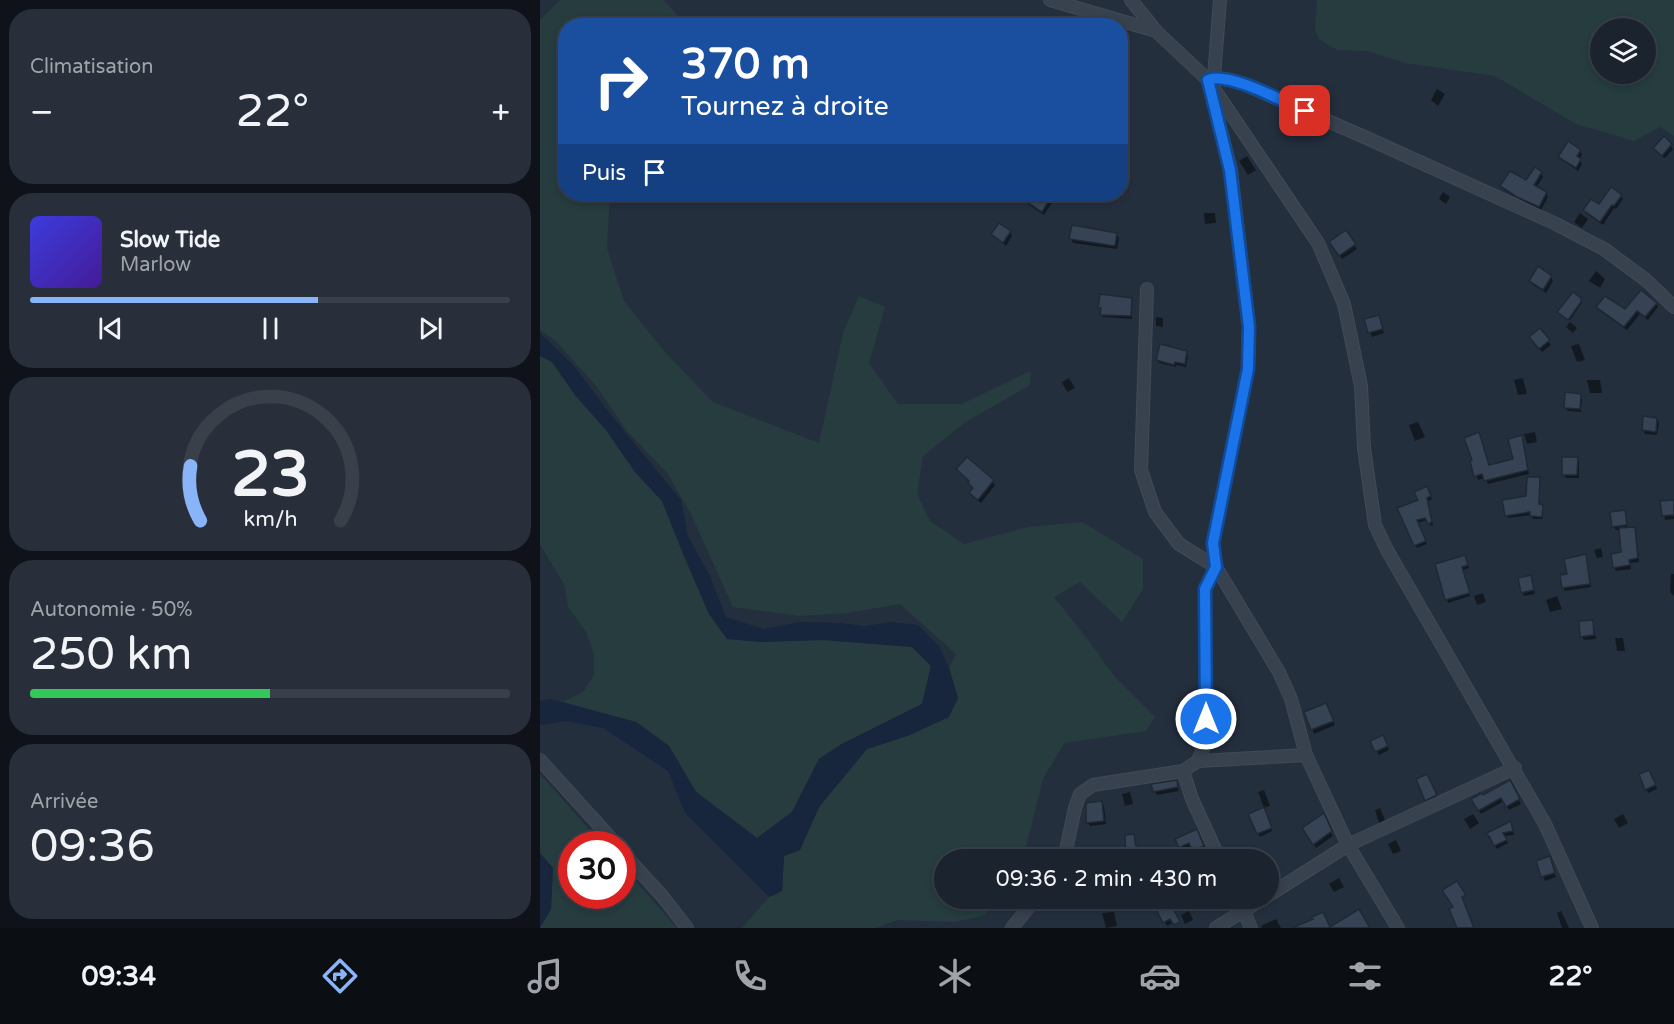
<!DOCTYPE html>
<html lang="fr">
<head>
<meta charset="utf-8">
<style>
	:root { --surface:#1b232e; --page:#282f3a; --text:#f1f3f6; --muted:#a0a4aa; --line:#39404a; --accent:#8ab4f8 }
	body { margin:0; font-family:"Varela Round",sans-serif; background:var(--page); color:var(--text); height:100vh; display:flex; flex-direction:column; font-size:22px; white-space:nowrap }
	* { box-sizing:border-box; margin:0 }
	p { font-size:20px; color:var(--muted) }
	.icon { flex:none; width:33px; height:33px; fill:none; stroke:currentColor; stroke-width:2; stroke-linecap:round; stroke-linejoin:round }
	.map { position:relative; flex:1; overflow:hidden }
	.details { display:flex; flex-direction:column; gap:9px; padding:9px; background:#0f1319; width:540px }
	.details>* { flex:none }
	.hud { position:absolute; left:18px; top:18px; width:570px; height:183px; border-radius:24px; box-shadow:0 3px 9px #0003,0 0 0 2px var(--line); background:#1a4fa0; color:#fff; overflow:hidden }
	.buttons { position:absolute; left:1050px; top:18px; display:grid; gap:12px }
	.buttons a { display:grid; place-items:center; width:66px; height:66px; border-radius:50%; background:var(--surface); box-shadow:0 3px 9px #0003,0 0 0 2px var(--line); font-size:30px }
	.speed { position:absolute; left:18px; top:831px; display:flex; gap:12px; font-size:30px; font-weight:700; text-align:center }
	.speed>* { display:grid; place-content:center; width:78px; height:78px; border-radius:50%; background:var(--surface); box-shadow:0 3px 9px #0003,0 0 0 2px var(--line); line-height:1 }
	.speed .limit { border:9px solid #d22; background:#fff; color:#111 }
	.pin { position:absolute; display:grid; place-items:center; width:51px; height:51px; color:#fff; margin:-26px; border-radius:12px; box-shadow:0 3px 9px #0006 }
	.me { position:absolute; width:66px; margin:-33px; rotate:0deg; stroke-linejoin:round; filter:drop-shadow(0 0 4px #0008) }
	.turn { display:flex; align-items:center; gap:21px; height:126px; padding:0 24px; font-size:27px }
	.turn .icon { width:78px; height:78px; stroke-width:2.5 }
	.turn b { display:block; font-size:42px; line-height:51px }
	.then { display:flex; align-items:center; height:57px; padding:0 24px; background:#0003; gap:12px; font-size:22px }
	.big { font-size:45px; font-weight:600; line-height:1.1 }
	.details .widget { flex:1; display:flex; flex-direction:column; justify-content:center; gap:9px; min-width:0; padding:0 21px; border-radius:24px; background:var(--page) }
	.details .dial { align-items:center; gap:0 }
	.dial svg { height:156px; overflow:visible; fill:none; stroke:var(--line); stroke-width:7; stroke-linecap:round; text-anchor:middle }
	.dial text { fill:var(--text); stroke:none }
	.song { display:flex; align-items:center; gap:18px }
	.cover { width:72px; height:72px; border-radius:9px; background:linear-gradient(135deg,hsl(240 70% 55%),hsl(260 70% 35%)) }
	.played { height:6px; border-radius:3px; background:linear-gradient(90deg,var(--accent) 60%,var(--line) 60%) }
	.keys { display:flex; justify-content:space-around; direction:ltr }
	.heat { display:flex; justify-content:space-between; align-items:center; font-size:33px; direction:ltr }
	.charge { height:9px; border-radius:4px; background:linear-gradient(90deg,#34c759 50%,var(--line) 0) }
	.trip { position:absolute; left:394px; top:849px; width:345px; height:60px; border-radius:30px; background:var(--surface); box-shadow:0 3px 9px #0003,0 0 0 2px var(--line); font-weight:600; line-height:60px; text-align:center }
	.menu { display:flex; height:96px; justify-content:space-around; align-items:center; background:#0b0e12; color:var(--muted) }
	.menu .icon { width:42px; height:42px }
	.menu .active { color:var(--accent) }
	.menu b { font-size:27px; color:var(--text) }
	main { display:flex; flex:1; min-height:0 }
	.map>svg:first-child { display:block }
</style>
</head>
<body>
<main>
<section class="details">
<div class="widget"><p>Climatisation</p>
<div class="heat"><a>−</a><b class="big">22°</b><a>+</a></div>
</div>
<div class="widget">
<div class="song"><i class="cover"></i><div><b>Slow Tide</b><p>Marlow</p></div></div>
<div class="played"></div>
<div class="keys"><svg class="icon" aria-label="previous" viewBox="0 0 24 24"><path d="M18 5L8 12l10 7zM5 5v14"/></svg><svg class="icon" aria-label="pause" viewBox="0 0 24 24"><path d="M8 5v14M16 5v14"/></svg><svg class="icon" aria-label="next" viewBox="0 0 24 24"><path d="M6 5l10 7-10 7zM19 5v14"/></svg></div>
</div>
<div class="widget dial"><svg viewBox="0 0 100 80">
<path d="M14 69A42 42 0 1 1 86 69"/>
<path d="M14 69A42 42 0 0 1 9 41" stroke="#8ab4f8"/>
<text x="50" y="56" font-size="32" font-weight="700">23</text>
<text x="50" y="72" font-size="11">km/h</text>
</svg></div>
<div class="widget"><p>Autonomie · 50%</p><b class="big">250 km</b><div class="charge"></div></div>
<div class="widget"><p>Arrivée</p><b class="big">09:36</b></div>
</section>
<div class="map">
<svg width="1134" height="928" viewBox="0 0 1134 928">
	<rect width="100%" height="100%" fill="#242f3e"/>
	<g fill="#263c3f" fill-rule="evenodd">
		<path d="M20,0h104l17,19 -4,6 -111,1v168h44l-3,54 17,53 39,49 50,52 106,41 24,-110 16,-37 26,11 -16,56 29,41h64l68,-33v14l-66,38 -41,33 -6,38 13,27 34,23 64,-17 54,-5 61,37v30l-21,33 -42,-40 -26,15 35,44 26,36 40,40 -9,14 -82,12 -21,36 -20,80 -78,1v38l63,1 -26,17 -27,6 -58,-2 -21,8h-134l27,-31 13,-6 2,-35 16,-6 19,-43 48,-58 43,-14 48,-37 -9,-30 7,-14 -56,-50 -53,9 -47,3 -67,-9 -42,-93 -24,-41 -40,-42 -30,-44 -41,-46 -16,-11v-310z"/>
		<path d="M777,0h357v136l-14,-9 -26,14 -58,-17 -81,-48 -90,-13 -38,-12 -30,-1 -18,-11 -4,-9zM1106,28v46h-46v-46z"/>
		<path d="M0,356l12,6 23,33 31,35 29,42 27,29 22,55 25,58 18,25 34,3 62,-2 89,7 19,19 -9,38 -82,41 -21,14 -27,53 -35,26 -61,-46 -27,-46 -33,-24 -73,-20 20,-10 11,-17v-21l-8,-22 -18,-25 -3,-21 -25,-42z"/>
		<path d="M0,774l62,70h-30v52h50l1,-29 54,61h-137l11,-19 2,-41 -13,-15z"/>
	</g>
	<g fill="#17263c">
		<path d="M0,333l34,33 37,49 70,85 7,36 22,40 16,41 38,12 36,-7 40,1 24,3 28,-4 26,3 21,21 10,22 9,30 -9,19 -39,18 -43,14 -48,58 -19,43 -16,6 -2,35 -13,6 -84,-84 -17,-42 -65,-43 -37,-7 -26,4v-24l10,-2 86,23 33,24 27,46 61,46 35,-26 27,-53 21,-14 82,-41 9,-38 -19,-19 -89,-7 -62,2 -34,-3 -18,-25 -25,-58 -22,-55 -27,-29 -29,-42 -31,-35 -23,-33 -12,-6z"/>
		<path d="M0,853l13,15 -2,41 -11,19z"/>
	</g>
	<g fill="#0007">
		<path d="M897,89l8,5 -7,12 -7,-6z"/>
		<path d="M1124,138l9,11 -8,9 -8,-6z"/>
		<path d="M1040,151l2,4 -3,4 3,5 -4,7 -16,-11 -2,-3z"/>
		<path d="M707,156l9,14 -8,5 -9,-14z"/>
		<path d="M1001,173l2,4 -7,11 10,5 2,4 -7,13 -20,-10 -17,-10 -2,-4 24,-4z"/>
		<path d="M581,181l2,4 -2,13 -13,-1 -1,-3h13z"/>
		<path d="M903,192l7,5 -4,7 -7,-5z"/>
		<path d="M490,194h15l5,3 3,4 -9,14 -16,-11 -2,-3z"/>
		<path d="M1081,196l2,3 -7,10 -2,-1 -11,17 -16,-11 -2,-4 14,-4z"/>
		<path d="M664,213h11l1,10 -11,1z"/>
		<path d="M1040,213l8,6 -6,9 -8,-6z"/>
		<path d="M470,232l2,4 -6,10 -13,-12z"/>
		<path d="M806,232l11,17 -15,10 -11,-17z"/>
		<path d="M576,234l3,4 -2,11 -44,-6 -2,-4z"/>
		<path d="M1056,271l9,8 -5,9 -11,-7z"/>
		<path d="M1011,277l2,4 -7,12 -13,-8 -2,-4z"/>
		<path d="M591,299l1,3v17l-29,-2 -3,-9z"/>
		<path d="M1040,299l1,5 -11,16 -10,-6z"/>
		<path d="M1116,303l2,4 -10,13 -8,-6 -13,16 -27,-19 -2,-3 27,3z"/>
		<path d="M838,316l6,17 -12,4 -6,-17z"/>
		<path d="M616,317l7,1v9l-7,-1z"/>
		<path d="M1030,322l7,6 -4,5 -7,-6z"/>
		<path d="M993,341h15l3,4 -9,7z"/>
		<path d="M1039,344l6,16 -8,2 -6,-16z"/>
		<path d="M646,353l2,3 -2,11 -10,-2v2l-17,-4 -1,-3z"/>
		<path d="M529,378l6,10 -8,4 -5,-10z"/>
		<path d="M983,378l4,16 -9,1 -4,-15z"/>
		<path d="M1047,380h13l2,13h-12z"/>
		<path d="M1040,395l2,4 -1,13 -13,-1 -2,-3z"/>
		<path d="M1117,419l2,4 -2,12 -12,-1 -2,-4z"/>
		<path d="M878,422l7,15 -10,4 -6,-16z"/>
		<path d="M995,432l2,10 -10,2 -3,-10z"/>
		<path d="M983,441l6,33 -41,10 -3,-6 -7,2 -2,-4 13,-10 26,-6z"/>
		<path d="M1037,458l2,4v16h-13l-3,-4z"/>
		<path d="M427,459l28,26 -14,18 -8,-6 -2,-4 3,-4 -16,-20z"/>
		<path d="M999,479l1,27 3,3v10h-10l-2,-4 -23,3 -4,-17 24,-4z"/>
		<path d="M887,488l5,11 -4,2 5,24 -2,1 -3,-6 -11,3 10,21 -10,4 -18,-39 21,-8z"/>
		<path d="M1134,501v18l-9,1 -3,-18z"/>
		<path d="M1084,512l4,17 6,-1 2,4 3,30 -9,1 1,6 -15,2 -2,-4 9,-13 -3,-24h-4l-2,-3z"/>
		<path d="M1061,548l2,9 -6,1 -3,-8z"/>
		<path d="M1045,556l6,31 -26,4 -2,-4 6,-12z"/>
		<path d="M926,559l3,9 -6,2 7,26 -22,7 -11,-38z"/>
		<path d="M1131,574h3v22l-4,-4z"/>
		<path d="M990,577l5,17 -11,2 -2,-4z"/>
		<path d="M943,593l3,9 -9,3 -3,-9z"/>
		<path d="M1017,596l5,13 -12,3 -4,-12z"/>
		<path d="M1052,621l4,18 -12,1 -2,-4z"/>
		<path d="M1075,638h8l2,13h-8z"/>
		<path d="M788,709l7,16 -21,9 -8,-21z"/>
		<path d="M842,736l7,14 -10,5 -7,-14z"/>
		<path d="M1111,775l6,14 -9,4 -2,-4z"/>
		<path d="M887,776l11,23 -10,5 -2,-4z"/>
		<path d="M636,782l3,9 -22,4 -3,-4z"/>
		<path d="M969,782l12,22 -12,6 -5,-9 -23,13 -8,-15 9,-2z"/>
		<path d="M724,790l6,16 -6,2 -6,-16z"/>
		<path d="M590,792l3,12 -8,2 -3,-12z"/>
		<path d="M562,802l2,4 2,18 -16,2 -2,-4z"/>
		<path d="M840,808l5,12 -6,3 -4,-13z"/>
		<path d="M725,812l7,19 -12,6 -10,-22z"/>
		<path d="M933,814l6,9 -9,6 -6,-10z"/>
		<path d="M1083,814l5,9 -9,5 -5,-9z"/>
		<path d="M783,815l10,21 -17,12 -12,-19z"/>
		<path d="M971,823l3,12 -10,1 4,7 -11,6 -10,-14z"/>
		<path d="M656,831l9,19 -9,4 -4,-8 -10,5 -5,-11z"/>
		<path d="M856,840l5,11 -8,3 -5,-10z"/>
		<path d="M705,852l4,8h-20v-2z"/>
		<path d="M998,862h13l5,15 -11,4z"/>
		<path d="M799,878l5,9 -10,5 -5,-8z"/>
		<path d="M617,907l21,13 -11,6z"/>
		<path d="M649,911l4,9 -8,4 -4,-9z"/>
		<path d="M1021,911l2,4 6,13h-7l-5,-15z"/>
		<path d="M574,912l3,14 -11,2 -4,-15z"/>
		<path d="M736,919l5,9h-19l-1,-2z"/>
	</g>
	<g fill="#364354" stroke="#1f2835" stroke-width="1.5">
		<path d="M1124,136l8,8 -10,12 -9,-8z"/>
		<path d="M1028,141l13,9 -4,6 4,3 -5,9 -18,-11z"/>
		<path d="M995,167l7,5 -8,13 13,7 -8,15 -22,-10 -17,-11 10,-15 16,9z"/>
		<path d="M1071,187l11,8 -8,11 -2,-1 -12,17 -17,-12 8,-11 8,5z"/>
		<path d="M488,194h25l-11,18 -18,-12z"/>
		<path d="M459,223l12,8 -8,12 -12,-9z"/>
		<path d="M532,225l45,8 -2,13 -46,-7z"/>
		<path d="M806,230l10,14 -17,12 -10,-14z"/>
		<path d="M998,266l14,10 -9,14 -14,-9z"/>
		<path d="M1101,290l16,13 -12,14 -8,-6 -13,16 -28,-20 9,-11 20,13z"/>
		<path d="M1033,292l8,6v4l-13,18 -11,-8z"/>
		<path d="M560,294l32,4 -1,18 -31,-1 1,-7h-3z"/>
		<path d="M839,315l4,14 -15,4 -4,-14z"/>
		<path d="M1000,328l10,12 -11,9 -10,-12z"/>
		<path d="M620,344l27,7 -2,13 -10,-2 -1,3 -18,-5z"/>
		<path d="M1025,392l16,2 -1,15 -16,-1z"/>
		<path d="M1103,416l14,2 -1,14 -14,-2z"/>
		<path d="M939,432l10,33 24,-6 -5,-20 14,-4 6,35 -44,11 -2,-7 -8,3 -4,-16 2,-1 -8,-22z"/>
		<path d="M427,457l27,23 -16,20 -9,-7 4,-5 -5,-5 1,-2 -13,-12z"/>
		<path d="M1022,457h16l-1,18h-15z"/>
		<path d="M987,477h13l-1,27 4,1 -1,12 -12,-1v-4l-25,4 -3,-16 24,-4z"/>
		<path d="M887,486l4,10 -4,2 5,24 -4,2 -3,-6 -8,2 9,21 -12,5 -17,-38 21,-8 -4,-8z"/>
		<path d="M1134,500v15l-12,1 -2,-15z"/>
		<path d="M1085,510l2,15 -15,2 -2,-15z"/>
		<path d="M1095,527l3,31 -9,2 1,5 -17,3 -2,-14 10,-2 -2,-24z"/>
		<path d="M1046,554l4,30 -28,4 -2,-13 7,-1 -3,-15z"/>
		<path d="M925,555l3,10 -6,2 8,26 -25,7 -10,-36z"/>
		<path d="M991,575l3,15 -13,3 -3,-15z"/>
		<path d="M1053,620l1,15 -14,2 -1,-16z"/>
		<path d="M786,703l8,18 -23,9 -7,-18z"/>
		<path d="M843,735l5,11 -13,6 -5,-11z"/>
		<path d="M1109,770l7,15 -11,5 -6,-16z"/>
		<path d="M887,774l10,21 -12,6 -9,-22z"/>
		<path d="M637,780l1,7 -25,5 -2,-8z"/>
		<path d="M970,780l10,19 -14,8 -5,-9 -23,13 -7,-12 11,-6 1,2z"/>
		<path d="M562,801l2,20 -18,2v-20z"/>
		<path d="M724,807l8,21 -15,6 -9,-20z"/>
		<path d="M784,813l8,18 -19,14 -11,-17z"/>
		<path d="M971,821l2,10 -10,2 4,7 -13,6 -5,-10 -4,-2z"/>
		<path d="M657,829l7,17 -12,5 -3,-8 -10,5 -4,-9z"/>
		<path d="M594,834l4,25 -12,1 -1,-25z"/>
		<path d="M1010,856l5,17 -14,4 -5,-16z"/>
		<path d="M917,881l9,14 -4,2 12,31h-17l-8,-19 4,-2 -11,-17z"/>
		<path d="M617,898h11l12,24 -6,3 -4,-6 -7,4 -8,-16 5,-3z"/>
		<path d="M819,909l11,19h-78l21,-9 -1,-2 11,-5 7,15z"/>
	</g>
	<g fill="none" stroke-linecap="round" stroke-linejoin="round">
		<g stroke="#414a57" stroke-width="14">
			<g id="minor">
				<path d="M510,0l106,31"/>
				<path d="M591,0l25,31 52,49 23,90 18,157 -1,42 -35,174 3,24 63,105 12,27 15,56 42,90 50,83"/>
				<path d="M674,77l6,-77"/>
				<path d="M0,760l76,84"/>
				<path d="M658,761l108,-6"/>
				<path d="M643,771l9,28 28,61"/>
				<path d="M82,852l41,45 24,31"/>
				<path d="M524,860l11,-52 5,-14 13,-9 90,-14 15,-10 8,-20 -1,-152 11,-22 -37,-23 -24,-32 -14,-42 6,-181"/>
				<path d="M729,895l79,-50 167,-77"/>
				<path d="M698,898l13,30"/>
				<path d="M472,928l24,-30"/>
				<path d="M676,928l48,-30"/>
				<path d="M1052,928l-47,-104 -158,-274 -12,-25 -11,-77 -3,-62 -17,-82 -26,-61 -110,-163 6,-3 27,6 128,56 185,84 50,26 42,31 28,27"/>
			</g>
		</g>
		<use href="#minor" stroke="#38414e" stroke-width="12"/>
	</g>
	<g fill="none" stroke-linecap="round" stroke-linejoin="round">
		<g stroke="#114b97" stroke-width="15">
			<path id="route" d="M666,719l-1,-130 11,-22 -3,-24 35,-174 1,-42 -19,-157 -22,-90c20,-9 76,22 97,31"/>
		</g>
		<use href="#route" stroke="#1a73e8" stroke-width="10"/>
	</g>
</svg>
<div class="buttons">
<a><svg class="icon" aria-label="layers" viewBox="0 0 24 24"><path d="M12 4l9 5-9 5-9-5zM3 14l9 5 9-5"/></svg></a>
</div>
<div class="speed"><div class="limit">30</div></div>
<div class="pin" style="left:765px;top:111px;background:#d93025"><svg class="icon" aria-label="arrive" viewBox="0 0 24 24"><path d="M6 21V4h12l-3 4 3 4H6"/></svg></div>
<svg class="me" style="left:666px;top:719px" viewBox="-20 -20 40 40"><circle r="17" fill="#1a73e8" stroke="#fff" stroke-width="3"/><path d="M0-11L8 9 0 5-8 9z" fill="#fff"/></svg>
<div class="trip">09:36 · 2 min · 430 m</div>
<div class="hud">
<div class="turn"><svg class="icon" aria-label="right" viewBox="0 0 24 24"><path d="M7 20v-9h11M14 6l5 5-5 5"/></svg><div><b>370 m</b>Tournez à droite</div></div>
<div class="then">Puis<svg class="icon" aria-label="arrive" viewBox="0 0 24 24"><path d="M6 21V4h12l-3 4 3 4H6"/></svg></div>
</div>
</div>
</main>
<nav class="menu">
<b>09:34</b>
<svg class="icon active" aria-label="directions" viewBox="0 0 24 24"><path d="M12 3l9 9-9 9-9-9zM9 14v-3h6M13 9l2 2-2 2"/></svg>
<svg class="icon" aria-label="music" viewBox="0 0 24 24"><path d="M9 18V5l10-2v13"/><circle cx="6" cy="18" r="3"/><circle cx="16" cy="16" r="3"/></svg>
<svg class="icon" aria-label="phone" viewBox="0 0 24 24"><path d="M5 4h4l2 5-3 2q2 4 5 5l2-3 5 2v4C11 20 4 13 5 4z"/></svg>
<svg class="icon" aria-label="climate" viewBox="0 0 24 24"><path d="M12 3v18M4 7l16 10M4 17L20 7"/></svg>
<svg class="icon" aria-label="car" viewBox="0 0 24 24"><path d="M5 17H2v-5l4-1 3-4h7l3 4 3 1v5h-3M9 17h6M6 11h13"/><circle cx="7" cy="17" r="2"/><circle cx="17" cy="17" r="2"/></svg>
<svg class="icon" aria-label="filters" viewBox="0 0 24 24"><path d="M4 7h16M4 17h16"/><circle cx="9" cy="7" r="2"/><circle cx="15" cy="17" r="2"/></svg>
<b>22°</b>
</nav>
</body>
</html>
